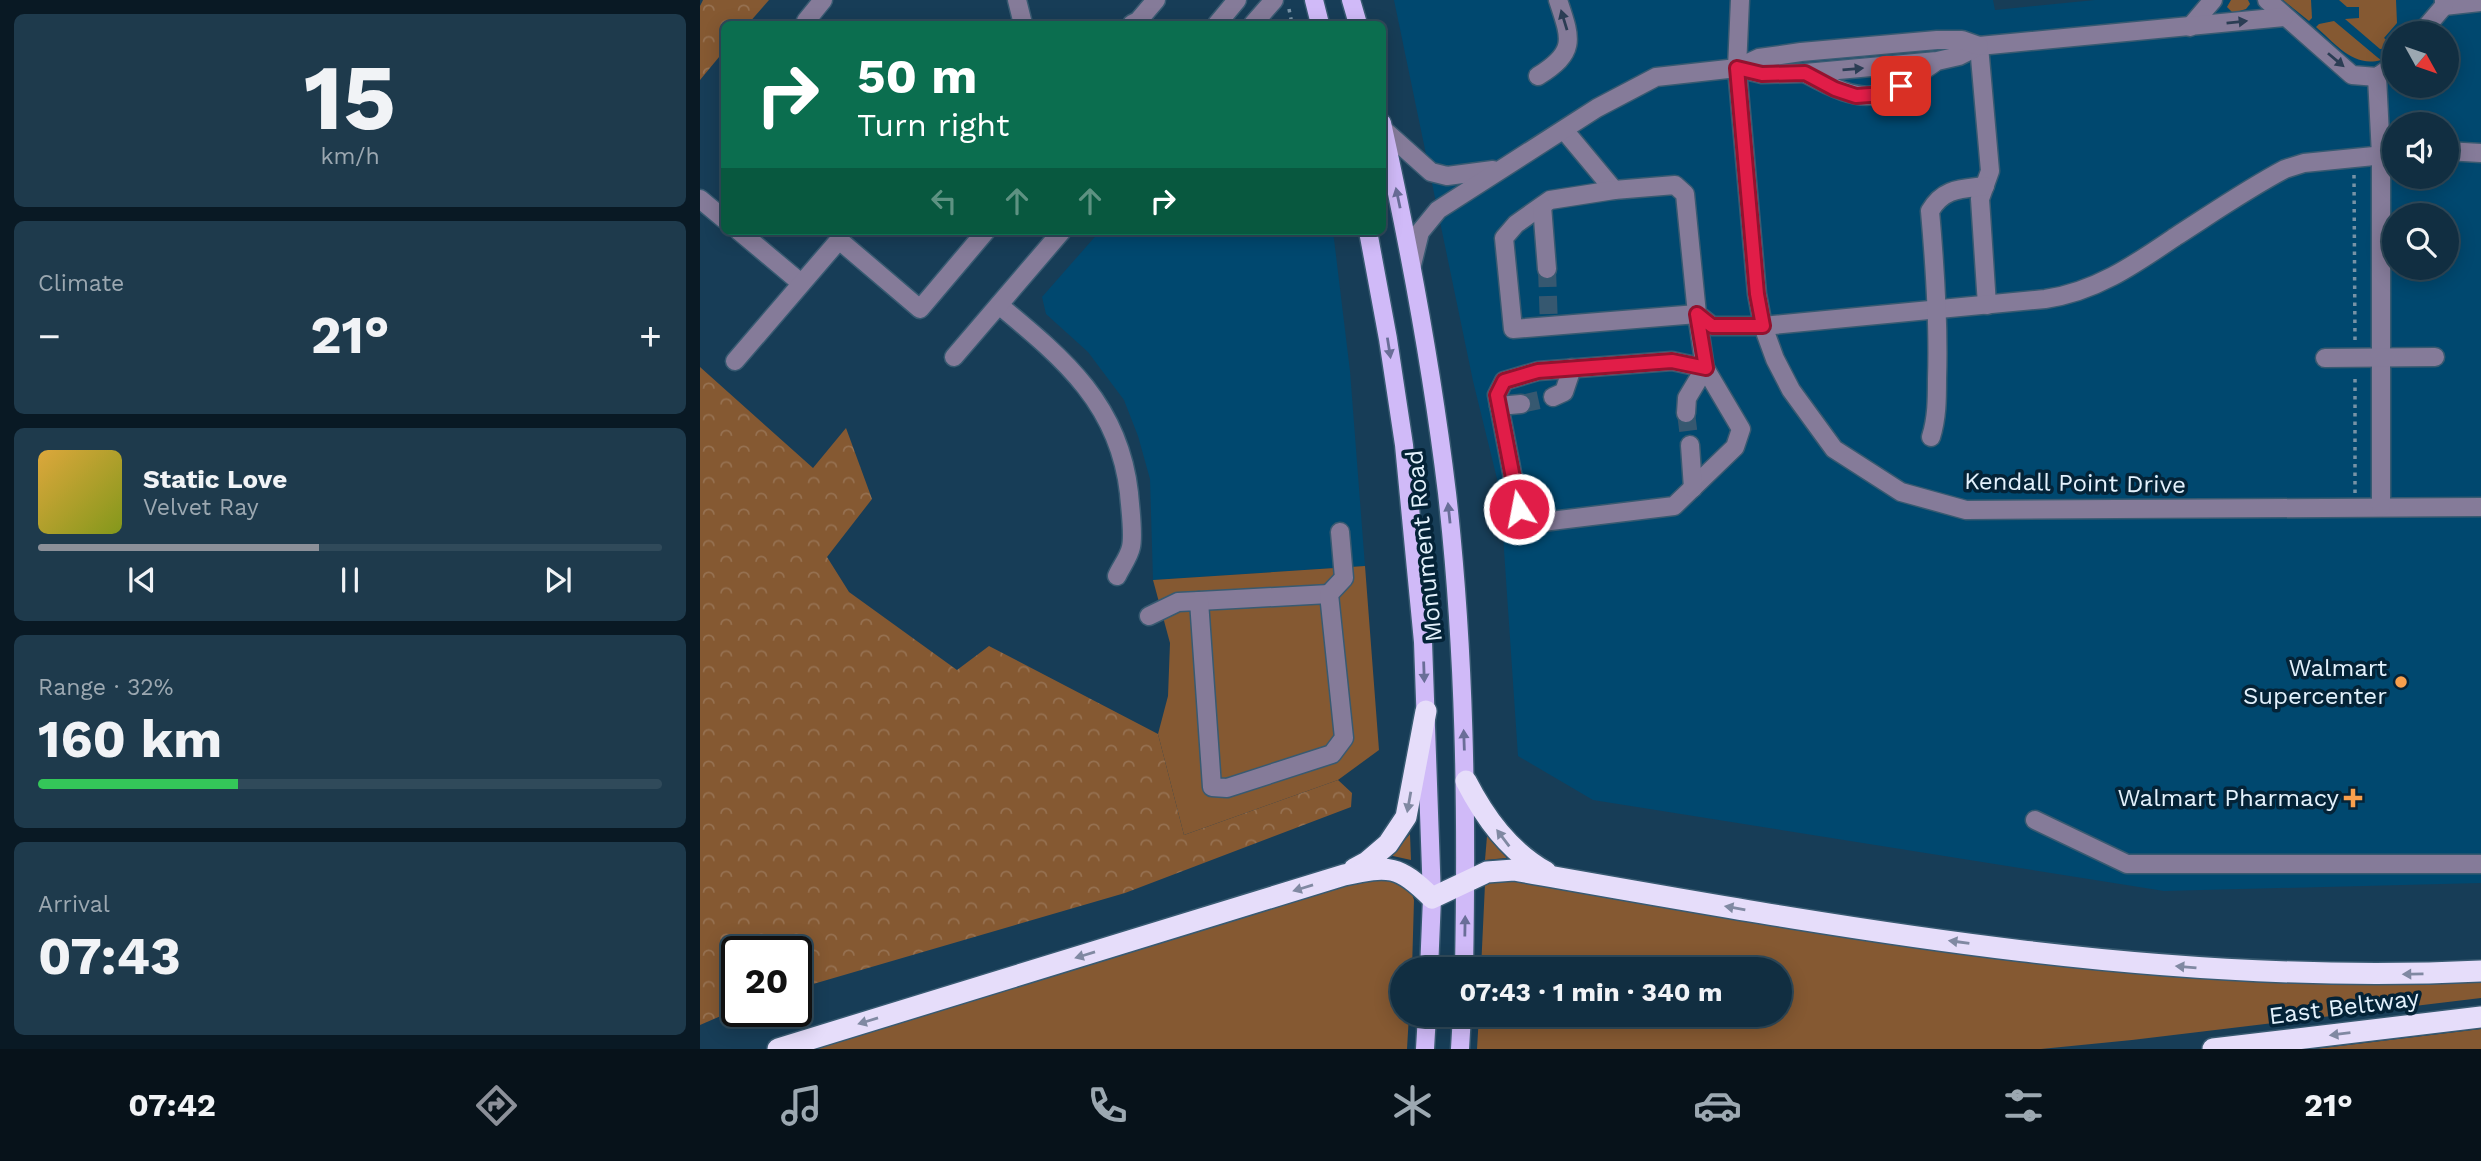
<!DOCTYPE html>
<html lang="en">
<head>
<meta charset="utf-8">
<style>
	:root { --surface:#112e41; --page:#1e3a4c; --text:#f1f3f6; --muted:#9ca8b1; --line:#304a5a; --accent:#8c9099 }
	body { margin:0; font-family:"Work Sans",sans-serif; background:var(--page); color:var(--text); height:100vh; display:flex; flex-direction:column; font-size:26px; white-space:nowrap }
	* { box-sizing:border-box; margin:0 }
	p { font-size:23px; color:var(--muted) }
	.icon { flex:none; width:38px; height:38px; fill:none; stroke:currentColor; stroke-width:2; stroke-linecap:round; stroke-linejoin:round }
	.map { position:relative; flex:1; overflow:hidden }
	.sheet { display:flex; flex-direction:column; gap:14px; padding:14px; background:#091924; width:700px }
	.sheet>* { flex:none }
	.banner { position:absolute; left:21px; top:21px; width:665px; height:214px; border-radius:10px; box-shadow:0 4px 18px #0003,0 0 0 2px var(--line); background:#0b6e4f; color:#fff; overflow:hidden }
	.needle { width:46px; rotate:130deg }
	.tools { position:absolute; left:1682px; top:21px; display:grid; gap:14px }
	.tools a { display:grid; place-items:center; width:77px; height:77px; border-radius:50%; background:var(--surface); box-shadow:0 4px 18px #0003,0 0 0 2px var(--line); font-size:35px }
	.speed { position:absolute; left:21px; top:936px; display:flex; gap:14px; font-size:35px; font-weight:700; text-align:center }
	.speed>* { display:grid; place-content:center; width:91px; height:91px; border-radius:50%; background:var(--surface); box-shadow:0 4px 18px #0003,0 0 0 2px var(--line); line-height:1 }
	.speed .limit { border:4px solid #111; border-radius:10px; background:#fff; color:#111 }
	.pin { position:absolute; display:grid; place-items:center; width:60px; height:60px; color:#fff; margin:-30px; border-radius:14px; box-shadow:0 4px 10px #0006 }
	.me { position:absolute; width:77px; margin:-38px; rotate:349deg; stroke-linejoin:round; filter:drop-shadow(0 0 5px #0008) }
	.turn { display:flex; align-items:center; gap:24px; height:147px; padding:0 21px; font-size:32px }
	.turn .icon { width:91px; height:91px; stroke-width:2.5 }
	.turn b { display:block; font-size:49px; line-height:60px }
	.lanes { display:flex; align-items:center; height:66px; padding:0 21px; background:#0003; justify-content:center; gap:35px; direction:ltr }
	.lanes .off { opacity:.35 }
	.big { font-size:52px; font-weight:700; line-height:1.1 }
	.sheet .card { flex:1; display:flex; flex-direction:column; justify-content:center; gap:10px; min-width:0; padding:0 24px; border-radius:10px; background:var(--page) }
	.sheet .dial { align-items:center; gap:0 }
	.dial b { font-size:91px; line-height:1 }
	.song { display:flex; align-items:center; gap:21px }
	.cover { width:84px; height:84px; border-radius:10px; background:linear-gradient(135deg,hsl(40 70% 55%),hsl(70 70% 35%)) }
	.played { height:7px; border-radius:4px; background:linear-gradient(90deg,var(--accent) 45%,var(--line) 45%) }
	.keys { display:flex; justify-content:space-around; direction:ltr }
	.heat { display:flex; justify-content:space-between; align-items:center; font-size:38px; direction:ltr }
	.charge { height:10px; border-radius:5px; background:linear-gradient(90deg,#34c759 32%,var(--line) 0) }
	.trip { position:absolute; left:690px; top:957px; width:402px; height:70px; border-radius:35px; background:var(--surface); box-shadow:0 4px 18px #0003,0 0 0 2px var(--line); font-weight:700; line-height:70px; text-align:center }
	.tab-bar { display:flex; height:112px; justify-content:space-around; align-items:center; background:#07121a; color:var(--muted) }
	.tab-bar .icon { width:49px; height:49px }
	.tab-bar .current { color:var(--accent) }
	.tab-bar b { font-size:32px; color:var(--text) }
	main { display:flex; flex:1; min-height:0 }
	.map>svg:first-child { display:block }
</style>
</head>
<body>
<main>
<section class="sheet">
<div class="card dial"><b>15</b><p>km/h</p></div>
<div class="card"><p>Climate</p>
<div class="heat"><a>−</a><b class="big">21°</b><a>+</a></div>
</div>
<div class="card">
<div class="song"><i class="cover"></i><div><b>Static Love</b><p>Velvet Ray</p></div></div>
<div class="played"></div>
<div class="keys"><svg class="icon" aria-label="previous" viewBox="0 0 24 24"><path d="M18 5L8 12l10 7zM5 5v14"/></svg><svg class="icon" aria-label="pause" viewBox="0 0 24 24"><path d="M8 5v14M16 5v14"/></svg><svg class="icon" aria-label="next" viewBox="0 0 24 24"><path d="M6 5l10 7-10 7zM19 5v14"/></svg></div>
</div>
<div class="card"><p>Range · 32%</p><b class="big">160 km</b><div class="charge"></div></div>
<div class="card"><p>Arrival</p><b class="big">07:43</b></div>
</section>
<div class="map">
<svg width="1781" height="1049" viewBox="0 0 1781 1049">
	<defs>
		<pattern id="forest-crowns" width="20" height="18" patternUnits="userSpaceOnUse" patternTransform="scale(1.75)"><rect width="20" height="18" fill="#855932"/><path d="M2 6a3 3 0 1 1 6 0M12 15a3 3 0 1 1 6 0" fill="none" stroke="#967151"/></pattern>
	</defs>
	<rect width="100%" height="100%" fill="#173d57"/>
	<g fill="#00486f" fill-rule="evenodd">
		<path d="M694,0h599l2,10 100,-10h386v883l-317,8 -571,-91 -75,-44 -18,-265 -27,-110zM1694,33h52v53h-52zM1694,124h52v53h-52zM1694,215h52v53h-52z"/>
		<path d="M400,231h233l17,140 15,195 -212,14 -3,-101 -12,-43 -14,-36 -36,-48 -42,-38 -4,-17z"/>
	</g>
	<g fill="#855932">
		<path d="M1531,0h17l2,4 -4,5 -13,4 -6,-6z"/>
		<path d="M1583,0h28l1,18 -3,3z"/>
		<path d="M1639,0h57l1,23 -13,15 4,3 6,-6c0,9 -4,14 -14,14l-35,-30 14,-1v-11h-12z"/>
		<path d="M1634,21l43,36 4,3c-28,8 -46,-17 -65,-33l3,-3z"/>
		<path d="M665,566l14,184 -41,30 -154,55 -26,-101 10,-38 2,-53 -17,-63z"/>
		<path d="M710,834l1,26 -18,-4 -1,-1z"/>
		<path d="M787,836l19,21v1l-21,2z"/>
		<path d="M672,878c18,2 37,1 42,22l-2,69 -10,1v45h7l-2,34h-603l506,-155z"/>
		<path d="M815,879l402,62 564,38v19l-349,42 -91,9h-564l2,-34h301v-45l-299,-1 4,-85 7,-3z"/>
		<path d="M1781,1029v20h-166z"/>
	</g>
	<g fill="url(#forest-crowns)">
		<path d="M3,0h66l-21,24h-24v27l-24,29v-74z"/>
		<path d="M0,367l113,101 33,-40 26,71 -45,58 22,35 108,78 32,-24 169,88 26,101 154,-55 14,13 -1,14 -226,86 -329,96v-37h-59v57l-37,16z"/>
	</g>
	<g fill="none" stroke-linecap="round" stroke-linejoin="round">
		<g stroke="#365870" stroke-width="18" stroke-dasharray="18 9" stroke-linecap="butt">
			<path d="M847,269l2,57"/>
			<path d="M821,404l32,-7"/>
			<path d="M986,413l4,32"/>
		</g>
		<g stroke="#385a71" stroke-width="21">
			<g id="minor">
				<path d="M317,0l6,24"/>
				<path d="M1040,0l-3,68 20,226 6,32 12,33 16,31 43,59 67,43 65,18 515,-3"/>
				<path d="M1567,0l85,75 25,2 17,-12"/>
				<path d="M1744,6l37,-4"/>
				<path d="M110,24l-4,-3 17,-21"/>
				<path d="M432,24l6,-3 18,-21"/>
				<path d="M517,24l20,-24"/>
				<path d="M553,24l21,-24"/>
				<path d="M1490,27l23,-27"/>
				<path d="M1721,33l23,-27v-6"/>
				<path d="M1279,46l11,125 -10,28 7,106"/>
				<path d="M1037,68l25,6 43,-1 132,-12 22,-5 20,-10 305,-29"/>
				<path d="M1105,73c62,34 73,29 129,-10"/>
				<path d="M838,76c39,-24 33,-37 20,-76"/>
				<path d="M1677,77l4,78v352"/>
				<path d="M684,130l47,42 16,4 46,-6"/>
				<path d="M864,130l50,60 61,-5 10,9 12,120 15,12h51l282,-27c50,-7 89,-34 130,-62 36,-23 72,-48 110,-68l19,-6 90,-9"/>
				<path d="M1746,151l35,2"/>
				<path d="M914,190l-64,10 -34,24 -12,14 9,91 184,-15 8,54 36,61 -6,18 -61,59 -140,17 -15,-14 -22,-114 7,-14 34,-10 134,-10 33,7 -18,30 -1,15"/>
				<path d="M0,199l24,20"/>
				<path d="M842,206l5,63"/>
				<path d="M39,231l62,52"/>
				<path d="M712,265l8,-33 18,-22 159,-102 59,-31 81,-9 22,-10 42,-6 136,-12h25l17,6"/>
				<path d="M299,305c65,54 120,99 130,188 1,14 5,41 2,54 -2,10 -10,20 -14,29"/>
				<path d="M254,357l108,-126"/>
				<path d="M1625,358l110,-1"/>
				<path d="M35,361l104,-121 81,69 66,-78"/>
				<path d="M853,397l11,-5 8,-24"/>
				<path d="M799,406l22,-2"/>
				<path d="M1231,437c6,-19 6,-38 6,-58 2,-56 -2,-112 -7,-168 13,-23 31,-22 55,-25"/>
				<path d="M990,445l3,43"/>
				<path d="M499,601l130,-7"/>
				<path d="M449,616l29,-14 21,-1 13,186 15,1 105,-34 12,-16 -15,-144 15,-16 -4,-46"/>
				<path d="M1335,820l92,44h354"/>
			</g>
		</g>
		<g stroke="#385a71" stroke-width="21">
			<g id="major">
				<path d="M614,0l6,24"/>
				<path d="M651,0l7,24"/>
				<path d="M682,123c27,122 50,246 65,370 18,159 20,317 17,477"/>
				<path d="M668,231l20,108 16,106 19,197 9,256 -3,72"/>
				<path d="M725,1049l2,-34"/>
				<path d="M760,1049l2,-34"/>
			</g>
		</g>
		<g stroke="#385a71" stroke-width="24">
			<g id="highway">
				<path d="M766,781c19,37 43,70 80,91"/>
				<path d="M654,869l13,-7 21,-18 18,-27 20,-106"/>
				<path d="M78,1049l566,-174c46,-10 54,-10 88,23l55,-26 27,-2c319,56 642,117 967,101"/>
				<path d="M1513,1049l268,-32"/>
			</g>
		</g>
		<g stroke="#7893a6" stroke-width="3.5" stroke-dasharray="3.5 5" stroke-linecap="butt">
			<path d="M589,9l3,15"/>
			<path d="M1654,175l1,167"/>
			<path d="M1655,493v-119"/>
		</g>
		<use href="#minor" stroke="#857b99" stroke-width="18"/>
		<use href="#major" stroke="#d0baf8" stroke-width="18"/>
		<use href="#highway" stroke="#e6ddfa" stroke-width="21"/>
	</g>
	<defs><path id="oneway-solid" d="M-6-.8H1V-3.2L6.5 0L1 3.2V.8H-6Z" transform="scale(1.75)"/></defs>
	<g fill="#2b3d54">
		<use href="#oneway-solid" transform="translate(864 20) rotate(-107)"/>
		<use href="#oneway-solid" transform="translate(1537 22) rotate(-6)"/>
		<use href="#oneway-solid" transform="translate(1636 60) rotate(40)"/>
		<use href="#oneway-solid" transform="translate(1153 69) rotate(-5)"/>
	</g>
	<g fill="#6a6e98">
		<use href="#oneway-solid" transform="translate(698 198) rotate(-102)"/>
		<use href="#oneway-solid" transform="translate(689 348) rotate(81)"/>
		<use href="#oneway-solid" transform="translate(749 513) rotate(-96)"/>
		<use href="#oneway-solid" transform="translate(724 672) rotate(88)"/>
		<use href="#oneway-solid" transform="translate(764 740) rotate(-92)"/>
		<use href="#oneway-solid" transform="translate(765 926) rotate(-89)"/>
	</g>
	<g fill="#8089a2">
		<use href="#oneway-solid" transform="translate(709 802) rotate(100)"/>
		<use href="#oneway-solid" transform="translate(803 838) rotate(-127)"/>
		<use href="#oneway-solid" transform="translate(603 888) rotate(163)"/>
		<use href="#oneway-solid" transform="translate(1035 908) rotate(-170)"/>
		<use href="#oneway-solid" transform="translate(1259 942) rotate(-172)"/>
		<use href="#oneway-solid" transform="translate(385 955) rotate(163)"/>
		<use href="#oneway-solid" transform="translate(1486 967) rotate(-175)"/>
		<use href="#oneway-solid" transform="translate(1713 974) rotate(179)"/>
		<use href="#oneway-solid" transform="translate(168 1021) rotate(163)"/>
		<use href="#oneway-solid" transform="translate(1640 1034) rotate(173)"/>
	</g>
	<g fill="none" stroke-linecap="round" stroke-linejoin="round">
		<g stroke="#92132f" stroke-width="18">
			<path id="route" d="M819,509l-22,-114 7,-14 34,-10 134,-10 34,7 -9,-54 15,12h51l-6,-32 -20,-226 25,6 43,-1 30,16 21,7 28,-2 17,-8"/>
		</g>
		<use href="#route" stroke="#e11d48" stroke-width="12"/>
	</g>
	<g fill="#f9a04d" stroke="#042337" stroke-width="2.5">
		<circle cx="1701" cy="682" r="7"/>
		<path d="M1649.5 787.5h7v7h7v7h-7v7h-7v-7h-7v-7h7z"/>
	</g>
	<g text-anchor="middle" stroke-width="7" stroke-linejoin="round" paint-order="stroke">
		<g font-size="24" fill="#e3f1fc" stroke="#042337">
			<text transform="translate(1375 483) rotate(1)" y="8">Kendall Point Drive</text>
			<text transform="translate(724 546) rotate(-96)" y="8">Monument Road</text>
			<text transform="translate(1644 1007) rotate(-7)" y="8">East Beltway</text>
		</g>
		<g font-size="24" fill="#e3f1fc" stroke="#042337" text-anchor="end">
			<text x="1687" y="676">Walmart<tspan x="1687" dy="28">Supercenter</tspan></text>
			<text x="1639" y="806">Walmart Pharmacy</text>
		</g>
	</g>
</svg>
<div class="tools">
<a><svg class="needle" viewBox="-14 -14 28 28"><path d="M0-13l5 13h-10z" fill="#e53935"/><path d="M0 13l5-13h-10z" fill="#9ca8b1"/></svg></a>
<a><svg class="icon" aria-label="sound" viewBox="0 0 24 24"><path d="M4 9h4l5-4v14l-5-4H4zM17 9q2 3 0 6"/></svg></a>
<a><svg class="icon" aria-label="search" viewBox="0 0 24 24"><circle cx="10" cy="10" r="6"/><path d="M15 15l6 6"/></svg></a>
</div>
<div class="speed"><div class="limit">20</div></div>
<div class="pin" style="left:1201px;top:86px;background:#d93025"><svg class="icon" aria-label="arrive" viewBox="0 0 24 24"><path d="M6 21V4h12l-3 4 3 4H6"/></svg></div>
<svg class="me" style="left:819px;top:509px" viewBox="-20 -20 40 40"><circle r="17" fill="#e11d48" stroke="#fff" stroke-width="3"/><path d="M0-11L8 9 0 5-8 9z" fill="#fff"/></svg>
<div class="trip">07:43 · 1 min · 340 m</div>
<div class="banner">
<div class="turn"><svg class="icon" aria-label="right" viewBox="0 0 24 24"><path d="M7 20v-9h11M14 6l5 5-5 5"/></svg><div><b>50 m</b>Turn right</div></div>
<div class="lanes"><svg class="icon off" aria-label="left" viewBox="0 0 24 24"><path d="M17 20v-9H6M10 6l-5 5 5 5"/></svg><svg class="icon off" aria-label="ahead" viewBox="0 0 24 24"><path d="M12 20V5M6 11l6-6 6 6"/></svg><svg class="icon off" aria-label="ahead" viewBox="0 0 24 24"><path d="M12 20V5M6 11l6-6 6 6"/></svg><svg class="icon" aria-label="right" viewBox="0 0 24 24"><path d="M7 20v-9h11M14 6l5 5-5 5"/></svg></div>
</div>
</div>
</main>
<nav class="tab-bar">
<b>07:42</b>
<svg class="icon current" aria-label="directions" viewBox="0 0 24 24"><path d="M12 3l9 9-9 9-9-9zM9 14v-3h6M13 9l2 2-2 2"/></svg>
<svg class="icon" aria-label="music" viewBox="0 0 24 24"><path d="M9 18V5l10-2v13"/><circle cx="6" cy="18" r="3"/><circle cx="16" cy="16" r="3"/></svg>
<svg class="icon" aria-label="phone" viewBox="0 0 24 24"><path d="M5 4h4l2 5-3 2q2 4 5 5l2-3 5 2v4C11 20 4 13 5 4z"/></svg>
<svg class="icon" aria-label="climate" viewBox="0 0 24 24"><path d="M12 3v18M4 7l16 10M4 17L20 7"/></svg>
<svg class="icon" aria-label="car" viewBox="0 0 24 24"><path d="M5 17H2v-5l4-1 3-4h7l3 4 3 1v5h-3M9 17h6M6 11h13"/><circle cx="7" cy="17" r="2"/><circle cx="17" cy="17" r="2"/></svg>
<svg class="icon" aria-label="filters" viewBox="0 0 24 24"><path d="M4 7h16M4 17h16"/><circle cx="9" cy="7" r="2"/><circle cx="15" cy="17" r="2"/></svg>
<b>21°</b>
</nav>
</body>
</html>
